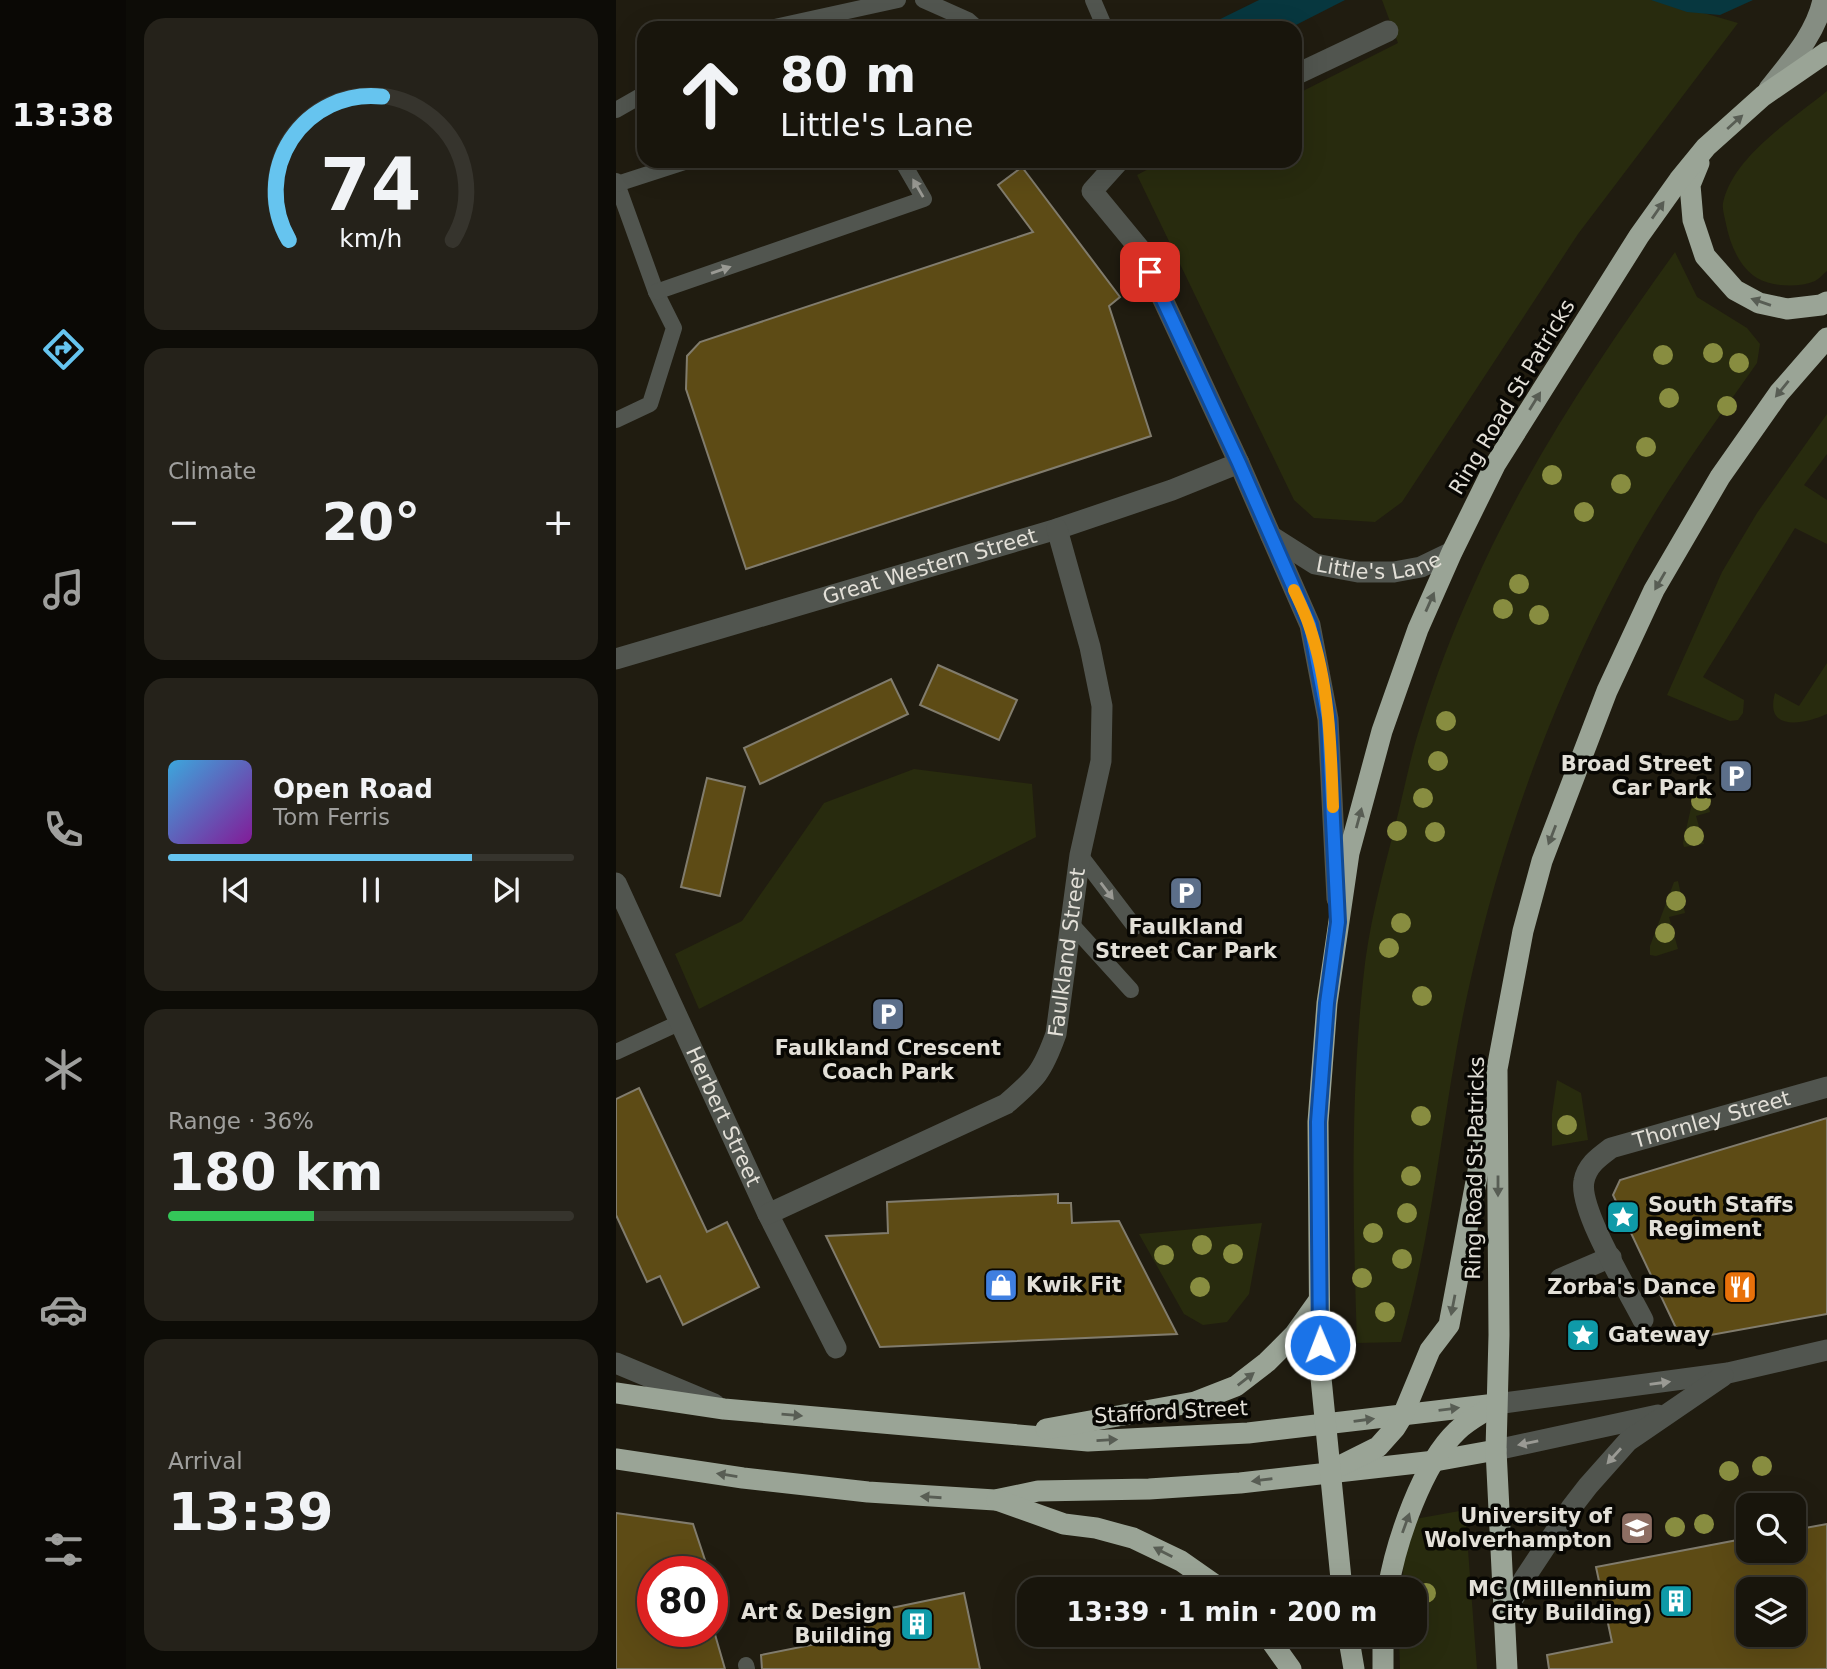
<!DOCTYPE html>
<html lang="en">
<head>
<meta charset="utf-8">
<style>
	:root { --surface:#18150c; --page:#25221a; --text:#f1f3f6; --muted:#9f9f9d; --line:#36342d; --accent:#66c4ef }
	body { margin:0; font-family:"DejaVu Sans",sans-serif; background:var(--page); color:var(--text); height:100vh; display:flex; flex-direction:column; font-size:26px; white-space:nowrap }
	* { box-sizing:border-box; margin:0 }
	p { font-size:23px; color:var(--muted) }
	.icon { flex:none; width:38px; height:38px; fill:none; stroke:currentColor; stroke-width:2; stroke-linecap:round; stroke-linejoin:round }
	.map { position:relative; flex:1; overflow:hidden }
	.details { display:flex; flex-direction:column; gap:18px; padding:18px; background:#0d0c07; width:490px }
	.details>* { flex:none }
	.guide { position:absolute; left:21px; top:21px; width:665px; height:147px; border-radius:21px; box-shadow:0 7px 28px #0002,0 0 0 2px var(--line); background:#18150c; color:var(--text); overflow:hidden }
	.tools { position:absolute; left:1120px; top:1493px; display:grid; gap:14px }
	.tools a { display:grid; place-items:center; width:70px; height:70px; border-radius:14px; background:var(--surface); box-shadow:0 7px 28px #0002,0 0 0 2px var(--line); font-size:35px }
	.speed { position:absolute; left:21px; top:1556px; display:flex; gap:14px; font-size:35px; font-weight:700; text-align:center }
	.speed>* { display:grid; place-content:center; width:91px; height:91px; border-radius:50%; background:var(--surface); box-shadow:0 7px 28px #0002,0 0 0 2px var(--line); line-height:1 }
	.speed .limit { border:10px solid #d22; background:#fff; color:#111 }
	.pin { position:absolute; display:grid; place-items:center; width:60px; height:60px; color:#fff; margin:-30px; border-radius:14px; box-shadow:0 4px 10px #0006 }
	.me { position:absolute; width:77px; margin:-38px; rotate:359deg; stroke-linejoin:round; filter:drop-shadow(0 0 5px #0008) }
	.turn { display:flex; align-items:center; gap:24px; height:147px; padding:0 28px; font-size:32px }
	.turn .icon { width:91px; height:91px; stroke-width:2.5 }
	.turn b { display:block; font-size:49px; line-height:60px }
	.big { font-size:52px; font-weight:600; line-height:1.1 }
	.details .card { flex:1; display:flex; flex-direction:column; justify-content:center; gap:10px; min-width:0; padding:0 24px; border-radius:21px; background:var(--page) }
	.details .dial { align-items:center; gap:0 }
	.dial svg { height:182px; overflow:visible; fill:none; stroke:var(--line); stroke-width:7; stroke-linecap:round; text-anchor:middle }
	.dial text { fill:var(--text); stroke:none }
	.song { display:flex; align-items:center; gap:21px }
	.cover { width:84px; height:84px; border-radius:10px; background:linear-gradient(135deg,hsl(200 70% 55%),hsl(290 70% 35%)) }
	.played { height:7px; border-radius:4px; background:linear-gradient(90deg,var(--accent) 75%,var(--line) 75%) }
	.keys { display:flex; justify-content:space-around; direction:ltr }
	.heat { display:flex; justify-content:space-between; align-items:center; font-size:38px; direction:ltr }
	.charge { height:10px; border-radius:5px; background:linear-gradient(90deg,#34c759 36%,var(--line) 0) }
	.trip { position:absolute; left:401px; top:1577px; width:410px; height:70px; border-radius:21px; background:var(--surface); box-shadow:0 7px 28px #0002,0 0 0 2px var(--line); font-weight:600; line-height:70px; text-align:center }
	main { display:flex; flex:1; min-height:0 }
	.menu { display:flex; flex-direction:column; width:126px; justify-content:space-around; align-items:center; background:#0a0805; color:var(--muted) }
	.menu .icon { width:49px; height:49px }
	.menu .current { color:var(--accent) }
	.menu b { font-size:32px; color:var(--text) }
	.map>svg:first-child { display:block }
</style>
</head>
<body>
<main>
<nav class="menu">
<b>13:38</b>
<svg class="icon current" aria-label="directions" viewBox="0 0 24 24"><path d="M12 3l9 9-9 9-9-9zM9 14v-3h6M13 9l2 2-2 2"/></svg>
<svg class="icon" aria-label="music" viewBox="0 0 24 24"><path d="M9 18V5l10-2v13"/><circle cx="6" cy="18" r="3"/><circle cx="16" cy="16" r="3"/></svg>
<svg class="icon" aria-label="phone" viewBox="0 0 24 24"><path d="M5 4h4l2 5-3 2q2 4 5 5l2-3 5 2v4C11 20 4 13 5 4z"/></svg>
<svg class="icon" aria-label="climate" viewBox="0 0 24 24"><path d="M12 3v18M4 7l16 10M4 17L20 7"/></svg>
<svg class="icon" aria-label="car" viewBox="0 0 24 24"><path d="M5 17H2v-5l4-1 3-4h7l3 4 3 1v5h-3M9 17h6M6 11h13"/><circle cx="7" cy="17" r="2"/><circle cx="17" cy="17" r="2"/></svg>
<svg class="icon" aria-label="filters" viewBox="0 0 24 24"><path d="M4 7h16M4 17h16"/><circle cx="9" cy="7" r="2"/><circle cx="15" cy="17" r="2"/></svg>
</nav>
<section class="details">
<div class="card dial"><svg viewBox="0 0 100 80">
<path d="M14 69A42 42 0 1 1 86 69"/>
<path d="M14 69A42 42 0 0 1 55 6" stroke="#66c4ef"/>
<text x="50" y="56" font-size="32" font-weight="700">74</text>
<text x="50" y="72" font-size="11">km/h</text>
</svg></div>
<div class="card"><p>Climate</p>
<div class="heat"><a>−</a><b class="big">20°</b><a>+</a></div>
</div>
<div class="card">
<div class="song"><i class="cover"></i><div><b>Open Road</b><p>Tom Ferris</p></div></div>
<div class="played"></div>
<div class="keys"><svg class="icon" aria-label="previous" viewBox="0 0 24 24"><path d="M18 5L8 12l10 7zM5 5v14"/></svg><svg class="icon" aria-label="pause" viewBox="0 0 24 24"><path d="M8 5v14M16 5v14"/></svg><svg class="icon" aria-label="next" viewBox="0 0 24 24"><path d="M6 5l10 7-10 7zM19 5v14"/></svg></div>
</div>
<div class="card"><p>Range · 36%</p><b class="big">180 km</b><div class="charge"></div></div>
<div class="card"><p>Arrival</p><b class="big">13:39</b></div>
</section>
<div class="map">
<svg width="1211" height="1669" viewBox="0 0 1211 1669">
	<rect width="100%" height="100%" fill="#201c10"/>
	<g fill="#282b0e">
		<path d="M766,0h277l79,23 -160,211 -176,268 -27,20 -61,-4 -20,-18 -157,-325 27,-14h131v-66l103,-52z"/>
		<path d="M1211,91v180c-4,3 -8,8 -12,10 -16,7 -43,6 -58,-3 -18,-11 -27,-34 -31,-54 -1,-6 -4,-15 -3,-21 10,-47 69,-83 104,-112z"/>
		<path d="M1059,252l22,45 50,31 13,16 -3,19c-43,61 -87,121 -123,185 -75,135 -129,280 -163,430 -28,120 -35,245 -70,364l-44,1c-4,-121 -7,-241 6,-362 5,-53 19,-104 32,-155 9,-34 15,-69 26,-102 14,-46 32,-93 52,-137 53,-120 126,-229 202,-335z"/>
		<path d="M1211,414v40l-23,31 23,15v44l-32,-16 -92,149 41,23 -1,13 -5,7 -8,1 -63,-26 55,-123 35,-59z"/>
		<path d="M1211,663v51c-22,10 -63,19 -52,-21l24,13z"/>
		<path d="M298,769l118,15 4,53 -337,172 -24,-55 67,-33 82,-118z"/>
		<path d="M1087,784l7,28 -14,4 8,28 -20,3 -1,-4 13,-57z"/>
		<path d="M1062,881l7,32 -16,4 9,32 -22,7 -6,-1v-9l24,-64z"/>
		<path d="M941,1080l24,13 7,47 -36,6v-32z"/>
		<path d="M646,1223l-13,71 -22,28 -24,3 -19,-11 -45,-80z"/>
		<path d="M849,1510l12,159h-77l-1,-34 15,-1v-45h-12l2,-30 11,-40z"/>
	</g>
	<g fill="#07373f">
		<path d="M643,0h86l-55,28h-88z"/>
		<path d="M1035,0h102l-33,15 -33,-3z"/>
	</g>
	<g fill="#5d4b15" stroke="#817c6d" stroke-width="2" fill-rule="evenodd">
		<path d="M406,167l98,130 -11,9 42,130 -405,133 -60,-180 1,-33 13,-14 333,-110 -35,-47z"/>
		<path d="M322,665l79,35 -18,40 -79,-35z"/>
		<path d="M275,679l17,35 -148,70 -16,-36z"/>
		<path d="M91,778l38,9 -25,109 -39,-9z"/>
		<path d="M23,1088l68,144 20,-10 32,65 -76,38 -23,-49 -13,6 -31,-67v-116z"/>
		<path d="M1211,1118v196l-133,24 -11,-2 -7,-8 -63,-133 7,-15z"/>
		<path d="M442,1194v9h13l1,20 47,-2 58,113 -297,13 -54,-111 62,-3 -1,-31z"/>
		<path d="M0,1513l77,11 16,48h-56v59h61l11,38h-109z"/>
		<path d="M1211,1524v145h-278l-2,-14 65,-13 -16,-75 152,-29v12h46v-20zM1132,1589h46v45h-46z"/>
		<path d="M348,1593l16,76h-218l-1,-14 105,-21 -4,-20z"/>
	</g>
	<g fill="none" stroke-linecap="round" stroke-linejoin="round">
		<g stroke="#51554f" stroke-width="16">
			<path d="M307,0l45,20 9,8"/>
			<path d="M477,0l12,28"/>
			<path d="M154,28l128,-28"/>
			<path d="M0,110l28,-16"/>
			<path d="M0,181l40,111 18,36 -24,76 -34,16"/>
			<path d="M1,184l71,-23"/>
			<path d="M40,292l268,-93 -22,-38"/>
			<path d="M464,855l55,72"/>
			<path d="M456,925l59,65"/>
			<path d="M0,1052l65,-30"/>
			<path d="M130,1665l1,4"/>
		</g>
		<g stroke="#51554f" stroke-width="21">
			<path d="M679,75l93,-44"/>
			<path d="M503,161l-27,30 47,57 100,215 71,162 18,94 9,180"/>
			<path id="s1" d="M655,536l44,28 43,8h36l27,-5 31,-15"/>
			<path id="s2" d="M0,659l441,-130 115,-39 67,-27"/>
			<path id="s3" d="M0,883l152,331 68,134"/>
			<path id="s4" d="M152,1214l238,-110c30,-26 36,-31 50,-70l24,-179 21,-94 1,-55 -12,-59 -33,-118"/>
			<path d="M944,1279l51,-22"/>
			<path id="s5" d="M1027,1320c-14,-28 -65,-111 -59,-139 3,-16 15,-24 27,-33l216,-61"/>
			<path d="M0,1363l98,41"/>
			<path d="M880,1404l232,-31 99,-23"/>
			<path d="M880,1450l162,-35"/>
			<path d="M889,1614l19,-35 47,-71 17,-22 40,-45 95,-65"/>
		</g>
		<path stroke="#858d82" stroke-width="21" d="M1153,89c21,-27 47,-55 54,-89"/>
		<g stroke="#9aa496" stroke-width="21">
			<path d="M1083,163l-9,22 3,35 12,36 30,34 24,13 28,6 34,-4 6,-3"/>
			<path d="M0,1393l108,16 364,32 160,-8 248,-29"/>
			<path d="M430,1429l149,-27 41,-16 31,-24 27,-27 25,-35"/>
			<path d="M0,1459l127,19 125,14 127,8 43,-9 111,-2 91,-6 195,-22 61,-11"/>
			<path d="M724,1466l38,-19 17,-19 8,-13 27,-65 19,-25 39,-207"/>
			<path d="M381,1500l67,24 32,4 37,10 48,23 40,28"/>
			<path d="M726,1589l-22,-221 -2,-246 9,-119 22,-150 33,-122 36,-102 34,-77 43,-87 144,-229 40,-56 27,-33 57,-51 64,-44"/>
			<path d="M772,1589c8,-47 34,-125 69,-158 10,-10 24,-17 36,-25"/>
			<path d="M650,1634l25,35"/>
			<path d="M732,1634l6,35"/>
			<path d="M767,1634v35"/>
			<path d="M891,1669l-11,-219 3,-115 -2,-266 26,-138 19,-70 65,-170 47,-101 66,-113 59,-84 48,-55"/>
		</g>
	</g>
	<g fill="#888d40">
		<circle cx="1097" cy="353" r="10"/>
		<circle cx="1047" cy="355" r="10"/>
		<circle cx="1123" cy="363" r="10"/>
		<circle cx="1053" cy="398" r="10"/>
		<circle cx="1111" cy="406" r="10"/>
		<circle cx="1030" cy="447" r="10"/>
		<circle cx="936" cy="475" r="10"/>
		<circle cx="1005" cy="484" r="10"/>
		<circle cx="968" cy="512" r="10"/>
		<circle cx="903" cy="584" r="10"/>
		<circle cx="887" cy="609" r="10"/>
		<circle cx="923" cy="615" r="10"/>
		<circle cx="830" cy="721" r="10"/>
		<circle cx="822" cy="761" r="10"/>
		<circle cx="807" cy="798" r="10"/>
		<circle cx="1085" cy="801" r="10"/>
		<circle cx="781" cy="831" r="10"/>
		<circle cx="819" cy="832" r="10"/>
		<circle cx="1078" cy="836" r="10"/>
		<circle cx="1060" cy="901" r="10"/>
		<circle cx="785" cy="923" r="10"/>
		<circle cx="1049" cy="933" r="10"/>
		<circle cx="773" cy="948" r="10"/>
		<circle cx="806" cy="996" r="10"/>
		<circle cx="805" cy="1116" r="10"/>
		<circle cx="951" cy="1125" r="10"/>
		<circle cx="795" cy="1176" r="10"/>
		<circle cx="791" cy="1213" r="10"/>
		<circle cx="757" cy="1233" r="10"/>
		<circle cx="586" cy="1245" r="10"/>
		<circle cx="617" cy="1254" r="10"/>
		<circle cx="548" cy="1255" r="10"/>
		<circle cx="786" cy="1259" r="10"/>
		<circle cx="746" cy="1278" r="10"/>
		<circle cx="584" cy="1287" r="10"/>
		<circle cx="769" cy="1312" r="10"/>
		<circle cx="1146" cy="1466" r="10"/>
		<circle cx="1113" cy="1471" r="10"/>
		<circle cx="1088" cy="1524" r="10"/>
		<circle cx="1059" cy="1527" r="10"/>
		<circle cx="810" cy="1593" r="10"/>
	</g>
	<defs><path id="oneway-solid" d="M-6-.8H1V-3.2L6.5 0L1 3.2V.8H-6Z" transform="scale(1.75)"/></defs>
	<g fill="#585d54">
		<use href="#oneway-solid" transform="translate(1119 122) rotate(-42)"/>
		<use href="#oneway-solid" transform="translate(1042 210) rotate(-55)"/>
		<use href="#oneway-solid" transform="translate(1145 302) rotate(-161)"/>
		<use href="#oneway-solid" transform="translate(1166 389) rotate(129)"/>
		<use href="#oneway-solid" transform="translate(919 401) rotate(-58)"/>
		<use href="#oneway-solid" transform="translate(1044 581) rotate(120)"/>
		<use href="#oneway-solid" transform="translate(814 602) rotate(-66)"/>
		<use href="#oneway-solid" transform="translate(743 818) rotate(-75)"/>
		<use href="#oneway-solid" transform="translate(936 835) rotate(111)"/>
		<use href="#oneway-solid" transform="translate(882 1186) rotate(90)"/>
		<use href="#oneway-solid" transform="translate(837 1305) rotate(101)"/>
		<use href="#oneway-solid" transform="translate(630 1379) rotate(-38)"/>
		<use href="#oneway-solid" transform="translate(833 1409) rotate(-7)"/>
		<use href="#oneway-solid" transform="translate(176 1415) rotate(5)"/>
		<use href="#oneway-solid" transform="translate(748 1420) rotate(-8)"/>
		<use href="#oneway-solid" transform="translate(491 1440) rotate(-3)"/>
		<use href="#oneway-solid" transform="translate(111 1475) rotate(-171)"/>
		<use href="#oneway-solid" transform="translate(646 1480) rotate(173)"/>
		<use href="#oneway-solid" transform="translate(315 1497) rotate(-176)"/>
		<use href="#oneway-solid" transform="translate(790 1523) rotate(-70)"/>
		<use href="#oneway-solid" transform="translate(547 1552) rotate(-153)"/>
	</g>
	<g fill="#9a9a94">
		<use href="#oneway-solid" transform="translate(302 188) rotate(-120)"/>
		<use href="#oneway-solid" transform="translate(105 270) rotate(-19)"/>
		<use href="#oneway-solid" transform="translate(491 891) rotate(53)"/>
		<use href="#oneway-solid" transform="translate(1044 1383) rotate(-8)"/>
		<use href="#oneway-solid" transform="translate(912 1443) rotate(168)"/>
		<use href="#oneway-solid" transform="translate(998 1456) rotate(132)"/>
	</g>
	<g fill="none" stroke-linecap="round" stroke-linejoin="round">
		<g stroke="#114b97" stroke-width="18">
			<path id="route" d="M534,272l89,191 71,162 18,94 10,203 -11,81 -9,119 2,223"/>
		</g>
		<use href="#route" stroke="#1a73e8" stroke-width="12"/>
		<path stroke="#f59e0b" stroke-width="12" d="M678,590c5,11 11,23 15,35 20,57 22,121 24,182"/>
	</g>
	<defs>
		<g id="parking-square" transform="scale(1.75)"><rect x="-9" y="-9" width="18" height="18" rx="4" fill="#5c6f8a" stroke="#080703"/><path d="M-3.5-5.5H1a3.5 3.5 0 0 1 0 7H-1V5.5H-3.5ZM-1-3.4V-.6H.8a1.4 1.4 0 0 0 0-2.8Z" fill="#fff"/></g>
		<g id="sight-square" transform="scale(1.75)"><rect x="-9" y="-9" width="18" height="18" rx="4" fill="#0f9aa8" stroke="#080703"/><path d="M0-6L1.8-2.2L6-1.7L2.9 1.2L3.7 5.4L0 3.3L-3.7 5.4L-2.9 1.2L-6-1.7L-1.8-2.2Z" fill="#fff"/></g>
		<g id="shop-square" transform="scale(1.75)"><rect x="-9" y="-9" width="18" height="18" rx="4" fill="#3f7fe0" stroke="#080703"/><path d="M-5-2.5h2.3a2.7 3.5 0 0 1 5.4 0H5L5.5 6h-11ZM-1.5-2.5h3a1.5 2.3 0 0 0-3 0Z" fill="#fff"/></g>
		<g id="restaurant-square" transform="scale(1.75)"><rect x="-9" y="-9" width="18" height="18" rx="4" fill="#e8710a" stroke="#080703"/><path d="M-5-6h1v4h1v-4h1v4h1v-4h1v5L-1.5 .5V6h-2V.5L-5-1ZM5-6V6H3V1.5H1.5Q1.5-4 5-6Z" fill="#fff"/></g>
		<g id="university-square" transform="scale(1.75)"><rect x="-9" y="-9" width="18" height="18" rx="4" fill="#8d6e63" stroke="#080703"/><path d="M0-5L7-2L0 1L-7-2ZM-4 1L0 2.5L4 1V4Q0 6-4 4Z" fill="#fff"/></g>
		<g id="building-square" transform="scale(1.75)"><rect x="-9" y="-9" width="18" height="18" rx="4" fill="#0f9aa8" stroke="#080703"/><path d="M-4-6H4V6H1V3H-1V6H-4ZM-2.5-4.3h1.7v1.8h-1.7ZM.8-4.3h1.7v1.8H.8ZM-2.5-1h1.7V.8h-1.7ZM.8-1h1.7V.8H.8Z" fill="#fff"/></g>
	</defs>
	<g fill-rule="evenodd">
		<use href="#parking-square" x="1120" y="776"/>
		<use href="#parking-square" x="570" y="893"/>
		<use href="#parking-square" x="272" y="1014"/>
		<use href="#sight-square" x="1007" y="1217"/>
		<use href="#shop-square" x="385" y="1285"/>
		<use href="#restaurant-square" x="1124" y="1287"/>
		<use href="#sight-square" x="967" y="1335"/>
		<use href="#university-square" x="1021" y="1528"/>
		<use href="#building-square" x="1060" y="1601"/>
		<use href="#building-square" x="301" y="1624"/>
	</g>
	<g text-anchor="middle" stroke-width="7" stroke-linejoin="round" paint-order="stroke">
		<g font-size="21" fill="#e3e0d8" stroke="#080703">
			<text transform="translate(896 397) rotate(-59)" y="7">Ring Road St Patricks</text>
			<text dy="7" stroke="none"><textPath href="#s1" startOffset="117">Little's Lane</textPath></text>
			<text dy="7" stroke="none"><textPath href="#s2" startOffset="327">Great Western Street</textPath></text>
			<text dy="7" stroke="none"><textPath href="#s4" startOffset="432">Faulkland Street</textPath></text>
			<text dy="7" stroke="none"><textPath href="#s3" startOffset="257">Herbert Street</textPath></text>
			<text dy="7" stroke="none"><textPath href="#s5" startOffset="301">Thornley Street</textPath></text>
			<text transform="translate(859 1168) rotate(-89)" y="7">Ring Road St Patricks</text>
			<text transform="translate(555 1412) rotate(-3)" y="7">Stafford Street</text>
		</g>
		<g font-size="21" font-weight="bold" fill="#e3e0d8" stroke="#080703" text-anchor="end">
			<text x="1096" y="771">Broad Street<tspan x="1096" dy="24">Car Park</tspan></text>
			<text x="570" y="934" text-anchor="middle">Faulkland<tspan x="570" dy="24">Street Car Park</tspan></text>
			<text x="272" y="1055" text-anchor="middle">Faulkland Crescent<tspan x="272" dy="24">Coach Park</tspan></text>
			<text x="1032" y="1212" text-anchor="start">South Staffs<tspan x="1032" dy="24">Regiment</tspan></text>
			<text x="410" y="1292" text-anchor="start">Kwik Fit</text>
			<text x="1100" y="1294">Zorba's Dance</text>
			<text x="992" y="1342" text-anchor="start">Gateway</text>
			<text x="996" y="1523">University of<tspan x="996" dy="24">Wolverhampton</tspan></text>
			<text x="1036" y="1596">MC (Millennium<tspan x="1036" dy="24">City Building)</tspan></text>
			<text x="276" y="1619">Art &amp; Design<tspan x="276" dy="24">Building</tspan></text>
		</g>
	</g>
</svg>
<div class="tools">
<a><svg class="icon" aria-label="search" viewBox="0 0 24 24"><circle cx="10" cy="10" r="6"/><path d="M15 15l6 6"/></svg></a>
<a><svg class="icon" aria-label="layers" viewBox="0 0 24 24"><path d="M12 4l9 5-9 5-9-5zM3 14l9 5 9-5"/></svg></a>
</div>
<div class="speed"><div class="limit">80</div></div>
<div class="pin" style="left:534px;top:272px;background:#d93025"><svg class="icon" aria-label="arrive" viewBox="0 0 24 24"><path d="M6 21V4h12l-3 4 3 4H6"/></svg></div>
<svg class="me" style="left:704px;top:1345px" viewBox="-20 -20 40 40"><circle r="17" fill="#1a73e8" stroke="#fff" stroke-width="3"/><path d="M0-11L8 9 0 5-8 9z" fill="#fff"/></svg>
<div class="trip">13:39 · 1 min · 200 m</div>
<div class="guide">
<div class="turn"><svg class="icon" aria-label="ahead" viewBox="0 0 24 24"><path d="M12 20V5M6 11l6-6 6 6"/></svg><div><b>80 m</b>Little's Lane</div></div>
</div>
</div>
</main>
</body>
</html>
